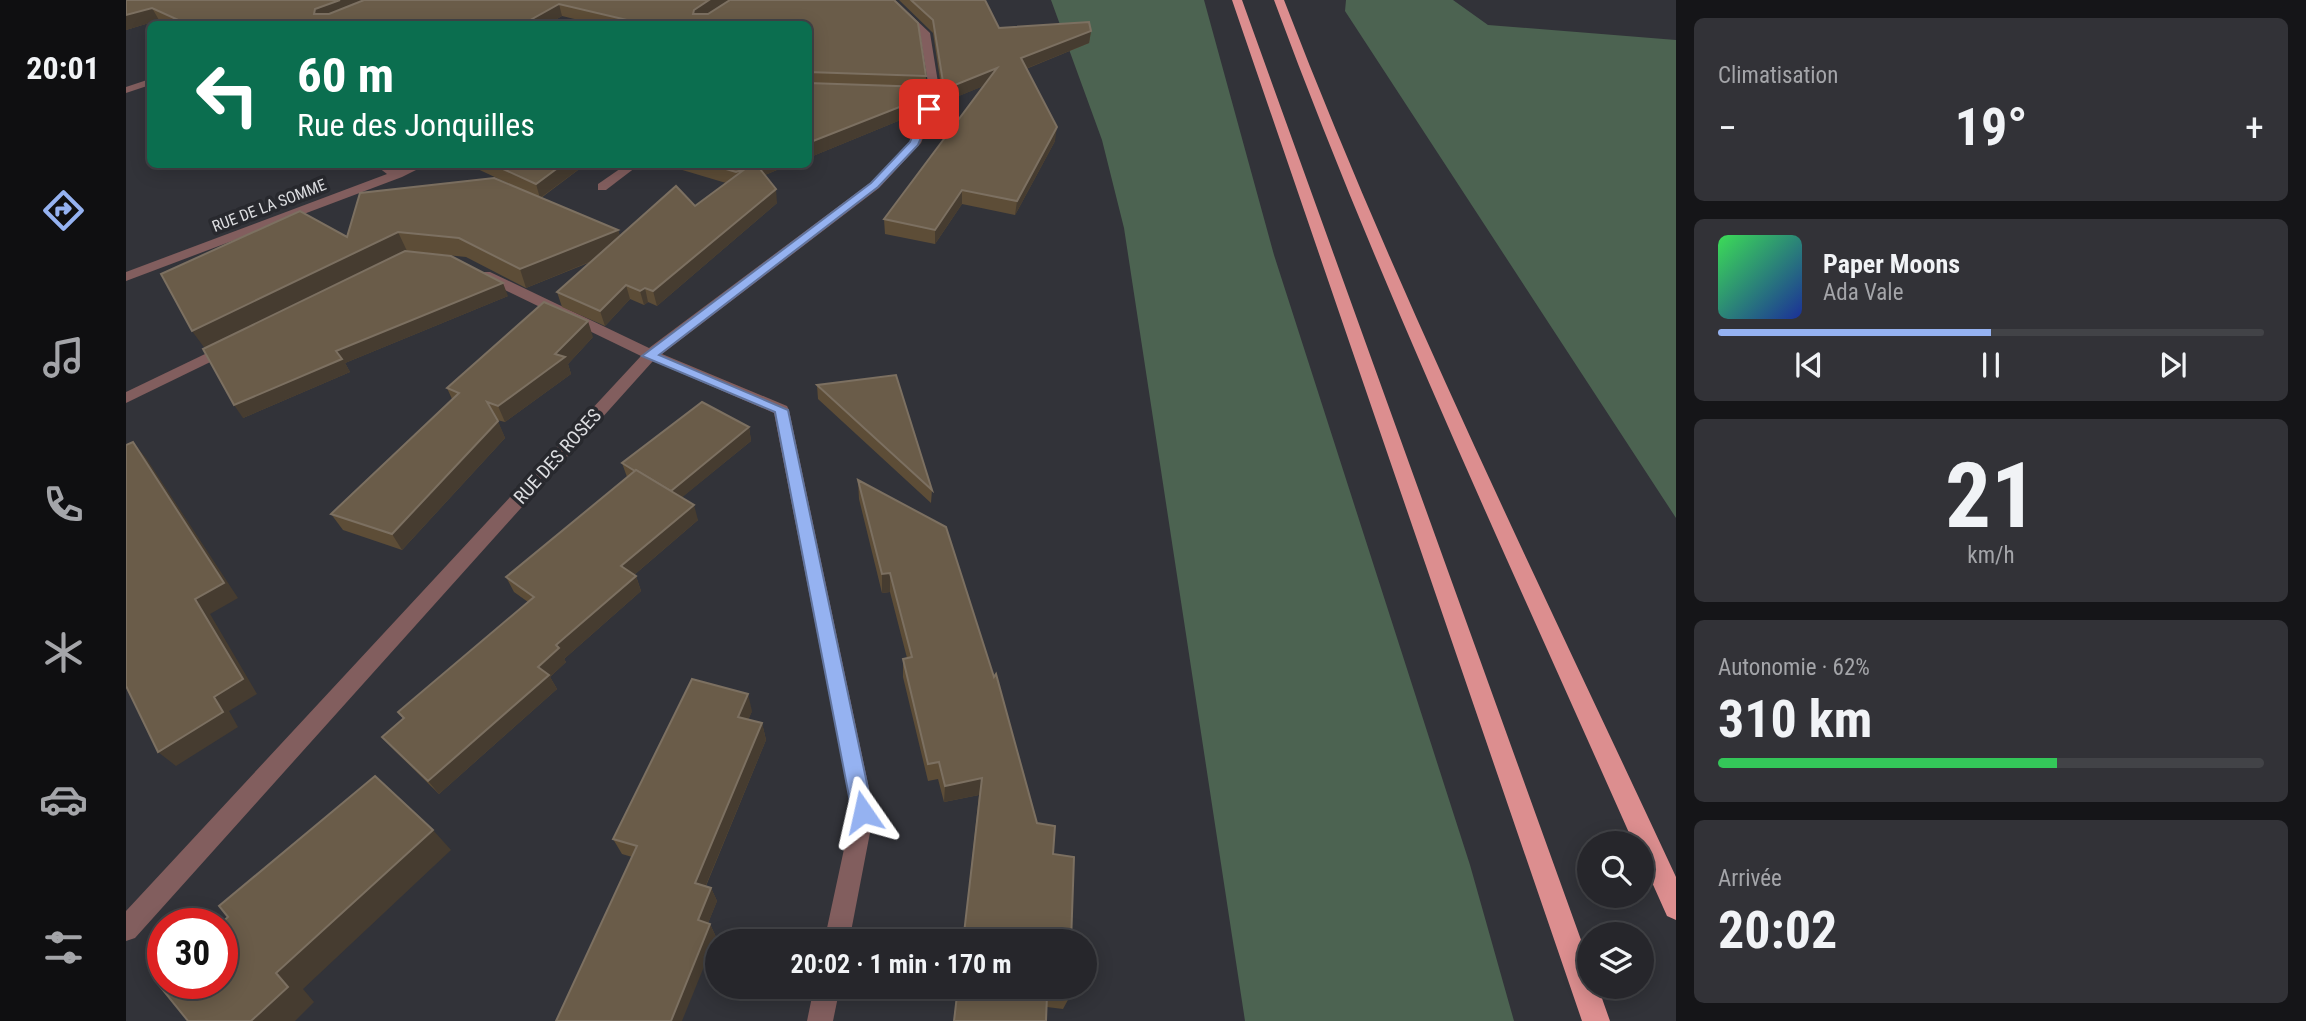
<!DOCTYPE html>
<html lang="fr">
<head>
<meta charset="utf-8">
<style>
	:root { --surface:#26262b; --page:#323237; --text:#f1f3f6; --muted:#a4a5a9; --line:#424347; --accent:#95b2f1 }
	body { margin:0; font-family:"Roboto Condensed",sans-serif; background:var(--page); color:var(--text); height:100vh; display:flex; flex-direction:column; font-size:26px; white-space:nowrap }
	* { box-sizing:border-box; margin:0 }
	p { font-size:23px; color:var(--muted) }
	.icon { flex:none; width:38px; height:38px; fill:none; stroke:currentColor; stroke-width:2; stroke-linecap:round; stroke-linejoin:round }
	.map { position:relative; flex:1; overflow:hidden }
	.side { display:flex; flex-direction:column; gap:18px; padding:18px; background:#151518; width:630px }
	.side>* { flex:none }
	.top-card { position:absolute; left:21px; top:21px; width:665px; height:147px; border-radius:10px; box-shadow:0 4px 18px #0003,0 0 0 2px var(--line); background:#0b6e4f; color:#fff; overflow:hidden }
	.tools { position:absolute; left:1451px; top:831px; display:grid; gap:14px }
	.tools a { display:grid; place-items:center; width:77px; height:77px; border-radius:50%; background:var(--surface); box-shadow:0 4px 18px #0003,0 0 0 2px var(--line); font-size:35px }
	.speed { position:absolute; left:21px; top:908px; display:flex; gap:14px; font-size:35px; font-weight:700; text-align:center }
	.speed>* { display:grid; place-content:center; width:91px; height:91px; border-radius:50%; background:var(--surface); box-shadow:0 4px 18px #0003,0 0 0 2px var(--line); line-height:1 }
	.speed .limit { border:10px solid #d22; background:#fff; color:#111 }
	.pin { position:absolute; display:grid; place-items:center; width:60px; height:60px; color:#fff; margin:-30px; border-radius:14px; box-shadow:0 4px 10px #0006 }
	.me { position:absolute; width:77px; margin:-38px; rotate:349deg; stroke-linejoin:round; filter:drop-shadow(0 0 5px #0008) }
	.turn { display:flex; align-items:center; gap:24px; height:147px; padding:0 35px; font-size:32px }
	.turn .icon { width:91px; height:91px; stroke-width:2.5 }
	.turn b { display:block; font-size:49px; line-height:60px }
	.big { font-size:52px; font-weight:700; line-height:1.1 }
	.side .widget { flex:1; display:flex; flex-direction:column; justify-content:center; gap:10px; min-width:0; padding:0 24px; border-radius:10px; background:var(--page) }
	.side .dial { align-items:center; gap:0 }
	.dial b { font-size:91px; line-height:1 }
	.song { display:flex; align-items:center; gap:21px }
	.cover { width:84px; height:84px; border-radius:10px; background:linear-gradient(135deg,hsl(130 70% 55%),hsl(230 70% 35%)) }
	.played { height:7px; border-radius:4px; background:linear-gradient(90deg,var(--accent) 50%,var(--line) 50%) }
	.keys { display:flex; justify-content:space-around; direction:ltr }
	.heat { display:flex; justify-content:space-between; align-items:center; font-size:38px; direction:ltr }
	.charge { height:10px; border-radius:5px; background:linear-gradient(90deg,#34c759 62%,var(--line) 0) }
	.trip { position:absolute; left:579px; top:929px; width:392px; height:70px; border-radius:35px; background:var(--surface); box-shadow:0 4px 18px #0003,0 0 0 2px var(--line); font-weight:700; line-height:70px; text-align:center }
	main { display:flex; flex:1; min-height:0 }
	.tabs { display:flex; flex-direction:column; width:126px; justify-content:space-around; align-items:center; background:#0f0f11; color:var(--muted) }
	.tabs .icon { width:49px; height:49px }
	.tabs .active { color:var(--accent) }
	.tabs b { font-size:32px; color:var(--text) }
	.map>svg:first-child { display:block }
</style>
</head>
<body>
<main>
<nav class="tabs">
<b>20:01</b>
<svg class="icon active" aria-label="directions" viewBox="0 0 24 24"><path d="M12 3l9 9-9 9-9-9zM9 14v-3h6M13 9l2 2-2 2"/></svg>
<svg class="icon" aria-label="music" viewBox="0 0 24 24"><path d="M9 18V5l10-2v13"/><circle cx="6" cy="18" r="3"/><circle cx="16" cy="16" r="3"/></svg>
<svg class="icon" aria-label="phone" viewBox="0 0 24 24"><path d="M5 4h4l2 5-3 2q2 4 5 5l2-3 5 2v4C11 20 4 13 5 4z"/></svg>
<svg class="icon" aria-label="climate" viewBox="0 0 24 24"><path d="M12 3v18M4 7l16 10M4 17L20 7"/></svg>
<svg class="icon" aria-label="car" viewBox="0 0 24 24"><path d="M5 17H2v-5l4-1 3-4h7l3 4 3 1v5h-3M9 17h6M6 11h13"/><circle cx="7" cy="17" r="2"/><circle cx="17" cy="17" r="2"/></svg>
<svg class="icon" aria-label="filters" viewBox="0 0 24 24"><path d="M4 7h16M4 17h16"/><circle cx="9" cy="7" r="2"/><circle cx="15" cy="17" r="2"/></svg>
</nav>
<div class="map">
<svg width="1550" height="1021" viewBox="0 0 1550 1021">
	<rect width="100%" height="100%" fill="#323339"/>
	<g fill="#4c6351">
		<path d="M925,0h153l70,255 196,610 44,156h-269l-121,-793 -22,-88z"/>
		<path d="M1220,0h107l35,25 188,15v478l-331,-507z"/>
	</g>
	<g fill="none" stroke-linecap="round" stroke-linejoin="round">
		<g fill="#825e5e" fill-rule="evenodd">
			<path d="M760,0h9l35,33 10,62 -19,48 -42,45 -217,166 125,52 2,4 85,402 -25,130h-25l28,-130 -78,-399 -121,-52 -518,577 -9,3v-30l515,-555 -161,-78v-6h10l159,76 222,-166 39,-40 20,-47 -10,-61z"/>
			<path d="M24,79v6l-24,8v-6z"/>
			<path d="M248,164h14l9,6 14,-6h17l-26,13 -276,104v-9l261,-98z"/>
			<path d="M501,164h13l-34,26h-8v-6z"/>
			<path d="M104,342l7,5 -2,3 -109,53v-11z"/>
			<path d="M688,987h26l-7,34h-26z"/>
		</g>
		<g fill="#dc8e8f" fill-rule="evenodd">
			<path d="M1106,0h10l347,962v25h9l12,34h-28z"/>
			<path d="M1148,0h10c115,299 257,587 392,877v43l-9,-4 -25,-56v-16h-8c-124,-280 -254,-557 -360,-844z"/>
		</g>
	</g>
	<g fill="#5d4d37">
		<path d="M0,0h768l32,76 -1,24 -5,12 -112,46v-134h-213l-33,-8 -14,8h-380l-9,-4 -33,10z"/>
		<path d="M773,0h86l14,28 92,3 -2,12 -63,26 29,72 -40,74 -53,-11 -27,40 -50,-10 -1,-15 99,-133 -44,18 1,-13 1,-5 -8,-53z"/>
		<path d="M341,164h119l-45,34 77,32 2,6 75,-30 31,-23 -47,-14 -1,-5h113l-26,11 12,28 -120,103 -9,-4 -4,3 -14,-6 -25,27 -43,-19 -5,-15 36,-31 -67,27 -60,-31 -59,-6 101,45 -163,67 5,9 -107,46 104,-181 173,-48z"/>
		<path d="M467,337l-25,27 3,10 -66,48 -8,-2 8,18 -103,112 -59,-20 -12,-16 121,-115 -5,-11z"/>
		<path d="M691,385l115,105 -1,13 -113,-104z"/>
		<path d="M623,427l2,14 -69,56 16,23 -64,55 2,1 5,15 -77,68 2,3 -16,15 7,12 -118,105 -45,-44 -12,-13 21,-18 -5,-7 130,-110 -14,-10 -8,-15 121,-100 -5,-14z"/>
		<path d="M732,480l195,374 18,88h-108l16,-147 -35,7 -6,-23 -10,2 -25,-104v-18l4,-1 -17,-66 -8,1 -23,-94z"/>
		<path d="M626,711l-4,9 14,3 4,17 -60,146 5,2 6,13 -9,22 2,1 6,13 -84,-80 -10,-3 -9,-15z"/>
		<path d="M831,987h112v11l-6,11 -16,-2 -1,14h-92z"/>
	</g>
	<g fill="#463c30">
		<path d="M214,0h37l-57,22 -6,-8 1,-5z"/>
		<path d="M583,0h21l-34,22 -3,-8 1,-4z"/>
		<path d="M433,4l3,12 -14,8h-25z"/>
		<path d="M26,8l7,12 -33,10v-15z"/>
		<path d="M965,31l-2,12 -69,28 1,-13z"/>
		<path d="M871,68l-1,13 -57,23 1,-13z"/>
		<path d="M799,87v13l-5,12 -112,46v-15z"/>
		<path d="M931,127l-2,14 -40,74 2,-14z"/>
		<path d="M437,164h23l-46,34 -4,-14z"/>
		<path d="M665,164l-33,14 -2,-13z"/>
		<path d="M650,189l1,14 -120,103 -4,-15z"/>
		<path d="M836,190v14l-27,40v-14z"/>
		<path d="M492,230l5,18 -97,40 -6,-19z"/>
		<path d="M272,232l9,19 -201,99 -14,-19z"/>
		<path d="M377,283l5,13 -163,67 5,9 -107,46 -9,-13 102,-54z"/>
		<path d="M500,285l4,14 -25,27 -5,-15z"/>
		<path d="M519,288l3,14 -4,3 -4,-14z"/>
		<path d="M462,321l5,16 -25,27 3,10 -66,48 -7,-16 57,-52z"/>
		<path d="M372,421l7,17 -103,112 -10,-16z"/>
		<path d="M623,427l2,14 -77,63 -4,-13z"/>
		<path d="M7,442l13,16 92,140 -28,16 47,80 -28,17 9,16 -62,39 -18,-14 56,-55z"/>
		<path d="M568,505l4,15 -71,61 -6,-15z"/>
		<path d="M764,573v19l-8,1v-19z"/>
		<path d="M510,576l5,15 -77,68 2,3 -16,15 7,12 -118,105 -11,-13 110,-114 18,-22z"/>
		<path d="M622,694l4,17 -10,23 -4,-17z"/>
		<path d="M636,723l4,17 -65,157 -6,-14z"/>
		<path d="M856,778l-3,17 -35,7 1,-16z"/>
		<path d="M307,830l18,20 -148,139 11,13 -19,19h-44l25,-48z"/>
		<path d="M585,888l6,13 -13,32 -6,-13z"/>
		<path d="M584,924l6,13 -34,84h-11z"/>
	</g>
	<g fill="#6a5c49" stroke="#7c7061" stroke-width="2">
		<path d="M0,0h214l-25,9 -1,5h15l35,-14h345l-15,10 -1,4h15l22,-14h164l24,23 8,53 -118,-4v-48h-164l-85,-20 -36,20h-336l-35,-16 -26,7z"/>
		<path d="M785,0h74l14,28 90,-6 2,9 -70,27 36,69 -40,74 -55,-11 -27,40 -51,-11 113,-151 -57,23 3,-9 -10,-62z"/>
		<path d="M682,83l117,4 -5,12 -112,44z"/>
		<path d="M366,164h71l-27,20z"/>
		<path d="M583,164h47l20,25 -123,102 -8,-3 -5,3 -14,-6 -26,26 -43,-19 119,-106 19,20 50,-37 -9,3z"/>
		<path d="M368,178l124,52 -98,39 -61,-31 -61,-6 -206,99 -31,-57 139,-63 47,26 13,-44z"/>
		<path d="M279,251l46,5 52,27 -167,68 6,8 -108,46 -31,-56z"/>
		<path d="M418,302l44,19 -33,33 10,3 -67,49 -11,-4 11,19 -106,113 -61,-20 128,-121 -12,-5z"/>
		<path d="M770,375l36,115 -115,-105z"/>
		<path d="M576,402l47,25 -78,64 -35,-21 -1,1 -13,-8z"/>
		<path d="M7,442l91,141 -29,16 48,80 -29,18 9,15 -65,40 -32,-66v-241z"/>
		<path d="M510,470l58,35 -73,61 15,10 -80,69 3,3 -21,19 11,8 -121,106 -46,-44 22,-19 -6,-6 136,-115 -28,-20z"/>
		<path d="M732,480l88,47 48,150 2,-3 41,149 18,3 -2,28 21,3 -3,85h-108l19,-164 -37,8 -6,-24 -11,2 -25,-105 9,-2 -22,-84 -8,1z"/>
		<path d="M566,679l56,15 -10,23 24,6 -67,160 16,5 -13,32 12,4 -39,97h-115l81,-175 -24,-7z"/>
		<path d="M249,776l58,54 -157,143 12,14 -37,34h-63l-34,-42 9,-7v12h59v-60h-2l8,-7 -9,-11z"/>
		<path d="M832,987h111v11l-22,-3 -1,26h-92z"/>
	</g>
	<path fill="#95b2f1" stroke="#61749d" stroke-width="2" d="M803,106l4,3 -15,36 -40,42 -219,168 129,55 85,402 -3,7 -7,3 -8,-3 -3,-7 -77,-400 -133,-56 229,-173 39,-41 14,-33z"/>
	<g text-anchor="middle" stroke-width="7" stroke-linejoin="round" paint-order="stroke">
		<g font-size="16" fill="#dcdde0" stroke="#28292e">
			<text transform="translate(143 205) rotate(-21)" y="6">RUE DE LA SOMME</text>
		</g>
		<g font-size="19" fill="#dcdde0" stroke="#28292e">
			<text transform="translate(431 456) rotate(-48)" y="7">RUE DES ROSES</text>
		</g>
	</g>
</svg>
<div class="tools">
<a><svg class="icon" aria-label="search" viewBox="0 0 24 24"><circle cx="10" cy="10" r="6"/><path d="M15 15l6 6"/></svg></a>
<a><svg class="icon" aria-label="layers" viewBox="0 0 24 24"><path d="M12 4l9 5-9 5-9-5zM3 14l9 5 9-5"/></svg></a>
</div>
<div class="speed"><div class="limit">30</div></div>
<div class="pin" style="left:803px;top:109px;background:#d93025"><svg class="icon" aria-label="arrive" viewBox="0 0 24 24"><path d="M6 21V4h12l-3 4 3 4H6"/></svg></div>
<svg class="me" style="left:737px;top:812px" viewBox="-20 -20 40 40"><path d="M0-17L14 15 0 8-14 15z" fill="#95b2f1" stroke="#fff" stroke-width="4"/></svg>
<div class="trip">20:02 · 1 min · 170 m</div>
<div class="top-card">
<div class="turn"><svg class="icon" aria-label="left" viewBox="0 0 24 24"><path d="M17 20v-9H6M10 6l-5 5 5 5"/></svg><div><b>60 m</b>Rue des Jonquilles</div></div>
</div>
</div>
<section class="side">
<div class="widget"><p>Climatisation</p>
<div class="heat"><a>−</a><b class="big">19°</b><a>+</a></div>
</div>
<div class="widget">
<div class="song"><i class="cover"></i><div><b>Paper Moons</b><p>Ada Vale</p></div></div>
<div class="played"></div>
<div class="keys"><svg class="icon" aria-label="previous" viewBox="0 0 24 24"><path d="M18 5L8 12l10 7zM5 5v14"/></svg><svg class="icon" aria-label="pause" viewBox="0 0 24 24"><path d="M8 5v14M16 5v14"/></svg><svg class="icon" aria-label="next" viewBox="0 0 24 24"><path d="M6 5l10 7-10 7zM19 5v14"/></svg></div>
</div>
<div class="widget dial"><b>21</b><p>km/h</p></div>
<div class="widget"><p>Autonomie · 62%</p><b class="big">310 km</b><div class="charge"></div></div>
<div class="widget"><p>Arrivée</p><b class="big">20:02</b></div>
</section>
</main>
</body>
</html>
